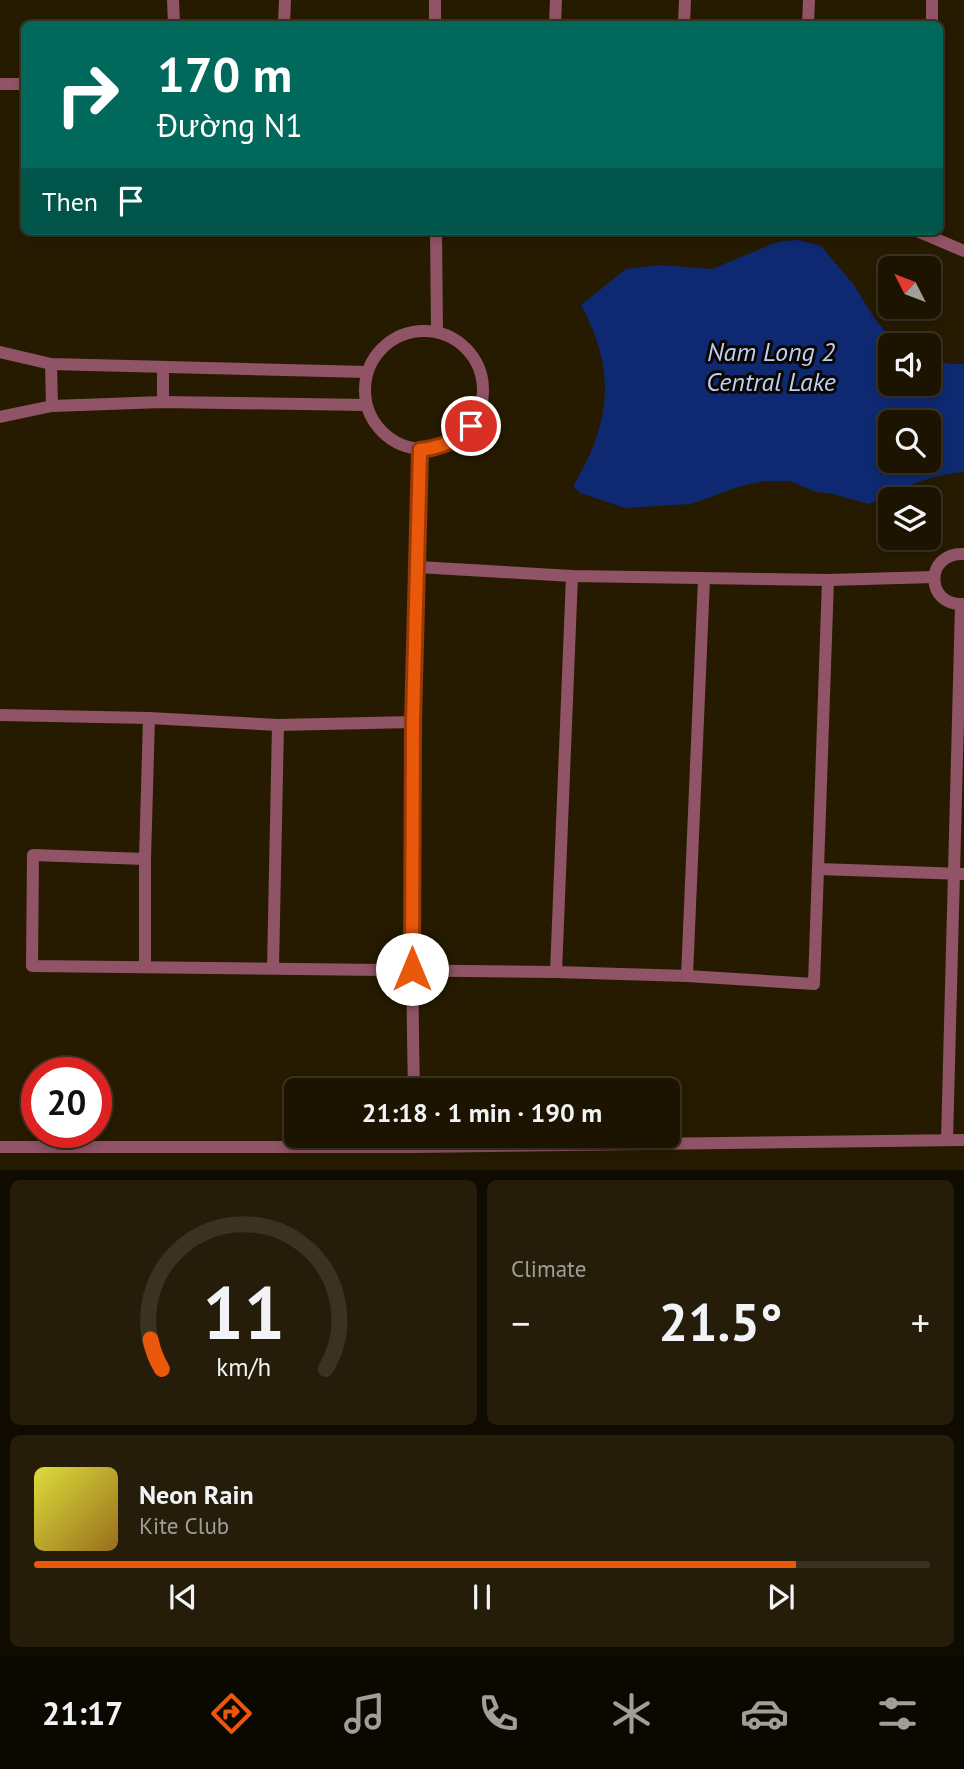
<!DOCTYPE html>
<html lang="en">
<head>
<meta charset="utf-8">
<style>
	:root { --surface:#1c1400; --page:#251d0a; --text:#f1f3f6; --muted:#a09e99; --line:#3a3322; --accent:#ea580c }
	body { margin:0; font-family:"PT Sans",sans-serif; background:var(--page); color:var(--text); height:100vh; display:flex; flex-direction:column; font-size:26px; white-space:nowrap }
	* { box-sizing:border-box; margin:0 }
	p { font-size:23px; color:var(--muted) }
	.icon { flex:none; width:38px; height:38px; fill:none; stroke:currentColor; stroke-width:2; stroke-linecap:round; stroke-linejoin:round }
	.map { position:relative; height:1170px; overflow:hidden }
	.panel { display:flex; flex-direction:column; gap:10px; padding:10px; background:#0f0b00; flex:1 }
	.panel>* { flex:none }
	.top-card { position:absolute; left:21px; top:21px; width:922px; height:214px; border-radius:10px; box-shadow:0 4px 10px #0003,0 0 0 2px var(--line); background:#00695c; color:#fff; overflow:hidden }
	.needle { width:46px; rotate:312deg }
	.controls { position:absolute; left:878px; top:256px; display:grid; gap:14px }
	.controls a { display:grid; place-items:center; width:63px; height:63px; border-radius:10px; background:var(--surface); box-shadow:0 4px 10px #0003,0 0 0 2px var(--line); font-size:35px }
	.speed { position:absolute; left:21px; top:1057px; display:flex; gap:14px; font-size:35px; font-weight:700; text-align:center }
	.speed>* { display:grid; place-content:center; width:91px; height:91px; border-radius:50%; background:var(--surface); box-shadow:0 4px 10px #0003,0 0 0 2px var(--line); line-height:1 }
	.speed .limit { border:10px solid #d22; background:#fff; color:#111 }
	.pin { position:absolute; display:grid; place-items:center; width:60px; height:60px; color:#fff; margin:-30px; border:4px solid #fff; border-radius:50%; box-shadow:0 2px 7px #0007 }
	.me { position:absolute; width:77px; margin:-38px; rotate:0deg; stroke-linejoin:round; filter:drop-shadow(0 0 5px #0008) }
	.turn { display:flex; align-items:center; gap:24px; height:147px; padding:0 21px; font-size:32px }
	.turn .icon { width:91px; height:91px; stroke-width:2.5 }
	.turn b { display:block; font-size:49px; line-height:60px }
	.then { display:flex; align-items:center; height:66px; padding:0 21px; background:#0003; gap:14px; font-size:26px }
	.big { font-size:52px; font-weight:800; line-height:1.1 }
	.panel .widget { flex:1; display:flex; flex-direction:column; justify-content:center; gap:10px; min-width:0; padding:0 24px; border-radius:10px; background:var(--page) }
	.panel .dial { align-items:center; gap:0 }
	.dial svg { height:182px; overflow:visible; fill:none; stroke:var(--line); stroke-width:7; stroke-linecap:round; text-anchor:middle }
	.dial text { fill:var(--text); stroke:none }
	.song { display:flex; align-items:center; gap:21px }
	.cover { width:84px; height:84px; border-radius:10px; background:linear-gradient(135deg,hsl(60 70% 55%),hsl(40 70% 35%)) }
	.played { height:7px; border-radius:4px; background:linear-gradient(90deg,var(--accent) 85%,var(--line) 85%) }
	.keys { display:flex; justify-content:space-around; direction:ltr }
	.heat { display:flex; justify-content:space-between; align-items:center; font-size:38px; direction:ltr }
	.panel .tiles { flex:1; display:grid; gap:10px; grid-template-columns:1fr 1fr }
	.widget:last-child { grid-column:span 2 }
	.trip { position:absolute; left:284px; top:1078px; width:396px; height:70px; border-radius:10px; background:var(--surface); box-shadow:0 4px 10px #0003,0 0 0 2px var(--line); font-weight:800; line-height:70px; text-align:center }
	.menu { display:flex; height:112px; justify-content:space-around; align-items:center; background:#0b0800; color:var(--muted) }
	.menu .icon { width:49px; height:49px }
	.menu .current { color:var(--accent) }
	.menu b { font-size:32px; color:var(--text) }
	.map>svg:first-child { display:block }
</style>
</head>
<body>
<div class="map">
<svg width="964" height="1171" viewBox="0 0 964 1171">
	<rect width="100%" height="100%" fill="#261b00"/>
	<path fill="#0e2972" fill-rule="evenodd" d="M799,240l22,6 32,38 22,35 22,26h-6v38h38v-24l21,5h14v108c-37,4 -62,15 -95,32l-36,-10 -17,-2 -26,-11h-25l-24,5 -50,18 -66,4 -45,-15 -7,-7c38,-63 44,-115 8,-181l45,-36 34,-4 52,4 68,-28zM891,422h38v38h-38z"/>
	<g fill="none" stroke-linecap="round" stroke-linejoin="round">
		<g stroke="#915366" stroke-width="12">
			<path d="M173,0l1,24"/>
			<path d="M435,0v24"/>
			<path d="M932,0v24"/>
			<path d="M284,24l1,-24"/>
			<path d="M555,24l1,-24"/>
			<path d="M684,24l1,-24"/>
			<path d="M808,24l1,-24"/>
			<path d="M0,84h24"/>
			<path d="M436,231l1,101"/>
			<path d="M917,231l47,20"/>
			<circle cx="424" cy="390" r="59"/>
			<path d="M0,352l51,12 316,8"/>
			<path d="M51,364l1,42"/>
			<path d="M163,367v35"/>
			<path d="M0,417l52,-11 111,-4 203,3"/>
			<path d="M964,554c-40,-2 -39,53 0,50"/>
			<path d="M828,580l106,-3"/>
			<path d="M0,715l149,3 129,7 135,-3"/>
			<path d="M149,718l-4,141 -112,-4 -1,111 524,6 131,4 127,8 14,-404 -256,-4 -154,-9"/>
			<path d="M818,869l146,5"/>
			<path d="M145,965v-106"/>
			<path d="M273,968l5,-243"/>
			<path d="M556,972l16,-396"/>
			<path d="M687,976l17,-397"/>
			<path d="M414,1090c-5,-214 3,-427 6,-640"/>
			<path d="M947,1140l14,-535"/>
			<path d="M0,1147h416l548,-7"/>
		</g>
	</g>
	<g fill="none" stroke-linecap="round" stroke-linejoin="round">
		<g stroke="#983908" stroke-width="18">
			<path id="route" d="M412,969l1,-247 7,-272c22,-3 35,-8 51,-24"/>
		</g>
		<use href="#route" stroke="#ea580c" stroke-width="12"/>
	</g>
	<g text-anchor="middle" stroke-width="6" stroke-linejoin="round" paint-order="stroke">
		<g font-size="26" font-style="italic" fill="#bacffa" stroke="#0b0600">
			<text x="771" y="361">Nam Long 2<tspan x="771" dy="30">Central Lake</tspan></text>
		</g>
	</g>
</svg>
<div class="controls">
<a><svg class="needle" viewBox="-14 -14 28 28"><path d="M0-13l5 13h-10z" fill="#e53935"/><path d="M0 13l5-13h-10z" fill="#a09e99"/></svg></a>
<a><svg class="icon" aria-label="sound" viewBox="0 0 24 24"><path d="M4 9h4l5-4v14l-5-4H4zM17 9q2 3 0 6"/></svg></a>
<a><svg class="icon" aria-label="search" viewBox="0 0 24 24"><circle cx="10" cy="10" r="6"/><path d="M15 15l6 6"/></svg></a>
<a><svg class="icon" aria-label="layers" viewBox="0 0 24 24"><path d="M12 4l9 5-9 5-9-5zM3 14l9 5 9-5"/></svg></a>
</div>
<div class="speed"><div class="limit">20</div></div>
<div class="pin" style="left:471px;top:426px;background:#d93025"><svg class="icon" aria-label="arrive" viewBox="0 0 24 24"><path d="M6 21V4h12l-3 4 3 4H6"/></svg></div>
<svg class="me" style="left:412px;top:969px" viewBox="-20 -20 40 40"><circle r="19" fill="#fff"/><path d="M0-13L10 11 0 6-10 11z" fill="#ea580c"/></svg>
<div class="trip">21:18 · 1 min · 190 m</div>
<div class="top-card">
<div class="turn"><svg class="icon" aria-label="right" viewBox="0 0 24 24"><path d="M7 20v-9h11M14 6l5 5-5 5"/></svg><div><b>170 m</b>Đường N1</div></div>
<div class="then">Then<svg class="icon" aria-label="arrive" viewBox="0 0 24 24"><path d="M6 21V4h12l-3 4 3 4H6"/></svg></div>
</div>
</div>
<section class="panel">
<div class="tiles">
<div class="widget dial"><svg viewBox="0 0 100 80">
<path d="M14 69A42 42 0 1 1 86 69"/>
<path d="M14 69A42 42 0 0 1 9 56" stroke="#ea580c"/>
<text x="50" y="56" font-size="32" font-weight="700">11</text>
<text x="50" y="72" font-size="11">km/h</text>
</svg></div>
<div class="widget"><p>Climate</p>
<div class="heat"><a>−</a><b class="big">21.5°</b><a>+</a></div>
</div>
<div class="widget">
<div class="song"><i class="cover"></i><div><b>Neon Rain</b><p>Kite Club</p></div></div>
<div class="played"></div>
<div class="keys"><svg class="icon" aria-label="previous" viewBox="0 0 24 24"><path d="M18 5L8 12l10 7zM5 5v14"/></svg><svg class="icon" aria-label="pause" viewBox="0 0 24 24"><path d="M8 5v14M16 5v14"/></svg><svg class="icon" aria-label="next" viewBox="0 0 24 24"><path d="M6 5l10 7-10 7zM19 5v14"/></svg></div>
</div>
</div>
</section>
<nav class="menu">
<b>21:17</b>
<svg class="icon current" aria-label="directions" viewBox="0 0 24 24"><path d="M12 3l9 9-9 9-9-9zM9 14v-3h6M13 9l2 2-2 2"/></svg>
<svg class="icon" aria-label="music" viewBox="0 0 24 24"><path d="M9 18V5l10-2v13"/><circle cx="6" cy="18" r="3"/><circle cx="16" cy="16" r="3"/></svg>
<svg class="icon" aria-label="phone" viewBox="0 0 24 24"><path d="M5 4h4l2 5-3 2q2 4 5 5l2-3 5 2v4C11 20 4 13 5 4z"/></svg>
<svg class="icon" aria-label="climate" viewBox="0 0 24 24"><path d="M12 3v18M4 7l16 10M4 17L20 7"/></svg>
<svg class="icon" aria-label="car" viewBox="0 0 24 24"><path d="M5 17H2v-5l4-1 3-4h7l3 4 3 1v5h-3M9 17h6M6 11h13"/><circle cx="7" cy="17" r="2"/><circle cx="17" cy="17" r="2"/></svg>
<svg class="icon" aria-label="filters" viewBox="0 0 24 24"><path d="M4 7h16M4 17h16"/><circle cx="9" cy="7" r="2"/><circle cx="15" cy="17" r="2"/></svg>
</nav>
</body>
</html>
